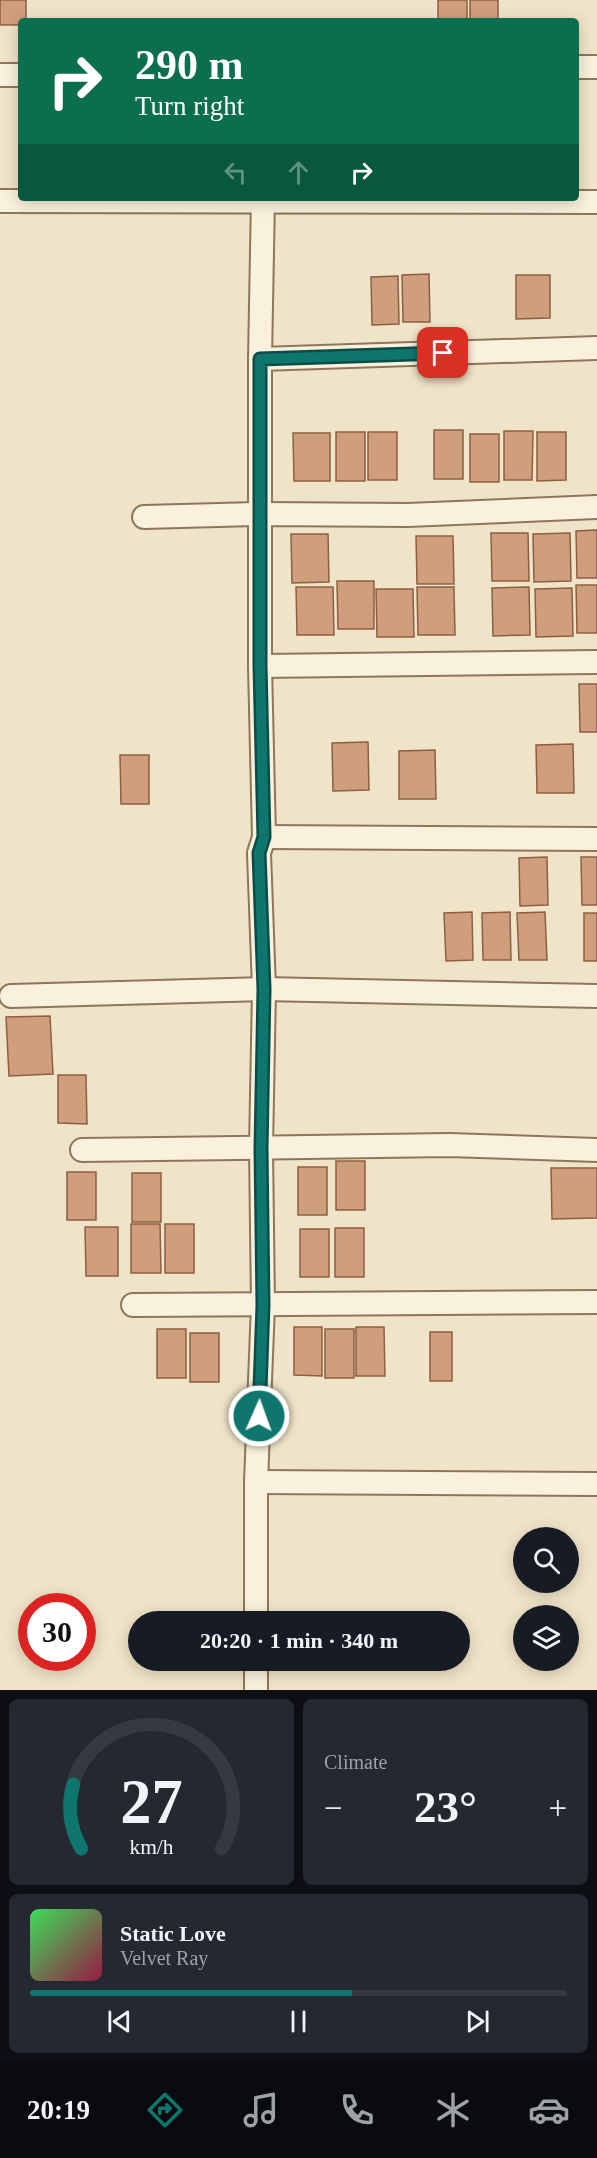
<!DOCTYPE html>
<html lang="en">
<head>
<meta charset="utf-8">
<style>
	:root { --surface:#171b24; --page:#242831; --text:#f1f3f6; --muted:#9ea1a6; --line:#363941; --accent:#0f766e }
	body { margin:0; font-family:Georgia,serif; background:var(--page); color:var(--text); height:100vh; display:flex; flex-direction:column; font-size:22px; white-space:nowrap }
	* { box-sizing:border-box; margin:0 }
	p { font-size:20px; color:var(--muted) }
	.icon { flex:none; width:33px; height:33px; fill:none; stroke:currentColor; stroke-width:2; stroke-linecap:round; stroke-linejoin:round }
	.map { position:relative; height:1690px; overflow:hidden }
	.side { display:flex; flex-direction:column; gap:9px; padding:9px; background:#0d0f14; flex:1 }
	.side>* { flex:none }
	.guide { position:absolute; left:18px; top:18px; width:561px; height:183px; border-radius:6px; box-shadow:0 3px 15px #0003; background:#0b6e4f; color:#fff; overflow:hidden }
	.fabs { position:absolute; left:513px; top:1527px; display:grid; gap:12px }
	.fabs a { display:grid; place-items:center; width:66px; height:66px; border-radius:50%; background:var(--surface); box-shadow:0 3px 15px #0003; font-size:30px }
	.speed { position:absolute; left:18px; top:1593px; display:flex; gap:12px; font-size:30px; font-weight:700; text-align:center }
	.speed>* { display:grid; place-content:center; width:78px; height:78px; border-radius:50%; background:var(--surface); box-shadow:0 3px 15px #0003; line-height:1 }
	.speed .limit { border:9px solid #d22; background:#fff; color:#111 }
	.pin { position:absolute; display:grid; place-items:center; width:51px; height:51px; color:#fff; margin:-26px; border-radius:12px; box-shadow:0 3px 9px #0006 }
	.me { position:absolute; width:66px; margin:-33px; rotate:2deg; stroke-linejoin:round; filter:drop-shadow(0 0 4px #0008) }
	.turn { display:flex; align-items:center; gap:21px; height:126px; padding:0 18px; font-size:27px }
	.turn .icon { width:78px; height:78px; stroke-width:2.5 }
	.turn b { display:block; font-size:42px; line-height:51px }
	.lanes { display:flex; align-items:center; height:57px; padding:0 18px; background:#0003; justify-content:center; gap:30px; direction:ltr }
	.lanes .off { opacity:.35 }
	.big { font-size:45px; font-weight:700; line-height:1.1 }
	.side .widget { flex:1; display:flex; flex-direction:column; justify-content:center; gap:9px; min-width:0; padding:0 21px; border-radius:9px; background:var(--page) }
	.side .dial { align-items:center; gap:0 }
	.dial svg { height:156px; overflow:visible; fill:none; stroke:var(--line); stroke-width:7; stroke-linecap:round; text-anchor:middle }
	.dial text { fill:var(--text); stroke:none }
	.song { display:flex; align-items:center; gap:18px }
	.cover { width:72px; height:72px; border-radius:9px; background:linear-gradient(135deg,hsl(130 70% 55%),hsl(340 70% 35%)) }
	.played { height:6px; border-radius:3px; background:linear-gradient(90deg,var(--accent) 60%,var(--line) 60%) }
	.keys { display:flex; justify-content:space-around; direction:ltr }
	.heat { display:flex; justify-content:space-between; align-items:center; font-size:33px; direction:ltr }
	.side .tiles { flex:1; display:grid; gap:9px; grid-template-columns:1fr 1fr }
	.widget:last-child { grid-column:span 2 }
	.trip { position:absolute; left:128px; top:1611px; width:342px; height:60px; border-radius:30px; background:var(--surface); box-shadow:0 3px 15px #0003; font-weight:700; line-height:60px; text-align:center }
	.tab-bar { display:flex; height:96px; justify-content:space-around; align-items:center; background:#090b0e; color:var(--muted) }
	.tab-bar .icon { width:42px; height:42px }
	.tab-bar .selected { color:var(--accent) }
	.tab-bar b { font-size:27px; color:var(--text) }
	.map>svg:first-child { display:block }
</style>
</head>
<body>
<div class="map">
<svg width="597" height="1690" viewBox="0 0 597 1690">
	<rect width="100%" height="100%" fill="#f0e4c8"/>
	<g fill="#cf9f7d" stroke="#8d5f41" stroke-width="1.5">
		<path d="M0,0h26v21h-5v4h-21z"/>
		<rect x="438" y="0" width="29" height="21"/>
		<rect x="470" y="0" width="28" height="21"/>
		<path d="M429,274l1,48h-27l-1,-47z"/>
		<path d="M516,275h34v43l-34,1z"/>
		<path d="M398,276l1,48 -27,1 -1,-48z"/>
		<rect x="434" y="430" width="29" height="49"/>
		<path d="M504,431h29l-1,49h-28z"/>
		<rect x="336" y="432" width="29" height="49"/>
		<rect x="368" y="432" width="29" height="48"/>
		<path d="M537,432h29v48l-29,1z"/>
		<path d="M293,433h37v48h-36z"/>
		<rect x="470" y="434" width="29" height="48"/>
		<path d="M597,530v48h-20l-1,-47z"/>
		<path d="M491,533h37l1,48h-37z"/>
		<path d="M570,533l1,48 -37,1 -1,-48z"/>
		<path d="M291,534h37l1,48 -37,1z"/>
		<path d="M416,536h37l1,48h-37z"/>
		<path d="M337,581h37v48h-36z"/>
		<path d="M576,585h21v48h-20z"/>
		<path d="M296,587h37l1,48h-37z"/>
		<path d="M417,587h37l1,48h-37z"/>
		<path d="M529,587l1,48 -37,1 -1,-48z"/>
		<path d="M572,588l1,48 -37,1 -1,-48z"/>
		<path d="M376,589h37l1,48h-37z"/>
		<path d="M579,684h18v48h-17z"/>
		<path d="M368,742l1,48 -36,1 -1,-48z"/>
		<path d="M573,744l1,49h-37l-1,-48z"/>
		<path d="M435,750l1,49h-37v-48z"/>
		<path d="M120,755h29v49h-28z"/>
		<path d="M547,857l1,48 -28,1 -1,-48z"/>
		<path d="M581,857h16v48h-15z"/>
		<path d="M472,912l1,48 -27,1 -2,-48z"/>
		<path d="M510,912l1,48h-28l-1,-47z"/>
		<path d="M545,912l2,48h-28l-2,-47z"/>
		<rect x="584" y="913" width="13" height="48"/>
		<path d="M50,1016l3,58 -44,2 -3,-59z"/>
		<path d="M58,1075h28l1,49 -29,-1z"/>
		<rect x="336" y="1161" width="29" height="49"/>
		<rect x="298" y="1167" width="29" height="48"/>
		<path d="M551,1168h46v50l-45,1z"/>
		<rect x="67" y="1172" width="29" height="48"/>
		<rect x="132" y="1173" width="29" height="49"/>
		<path d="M131,1224h29l1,49h-30z"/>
		<rect x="165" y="1224" width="29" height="49"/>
		<path d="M85,1227h33v49h-32z"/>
		<rect x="335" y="1228" width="29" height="49"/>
		<rect x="300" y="1229" width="29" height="48"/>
		<path d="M294,1327h28v49l-28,-1z"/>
		<path d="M356,1327h28l1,49h-29z"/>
		<rect x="157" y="1329" width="29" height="49"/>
		<rect x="325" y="1329" width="29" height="49"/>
		<rect x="430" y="1332" width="22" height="49"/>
		<rect x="190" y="1333" width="29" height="49"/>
	</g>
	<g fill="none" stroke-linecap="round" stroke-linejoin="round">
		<g stroke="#8d765c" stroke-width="26">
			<g id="street">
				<path d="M576,67h21"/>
				<path d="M0,75h21"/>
				<path d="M0,201l597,1"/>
				<path d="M260,359l337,-11"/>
				<path d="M144,517l116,-3 148,1 189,-8"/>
				<path d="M260,666l337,-4"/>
				<path d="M264,837l333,2"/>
				<path d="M11,996l253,-7 333,7"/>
				<path d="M82,1150l367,-5 148,5"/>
				<path d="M133,1305l464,-3"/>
				<path d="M256,1482l341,2"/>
				<path d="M256,1622v-140l7,-177 -2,-156 3,-160 -5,-136 5,-16 -4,-171v-307l3,-161"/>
				<path d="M256,1690v-30"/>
			</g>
		</g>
		<use href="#street" stroke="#faf1dc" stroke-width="22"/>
	</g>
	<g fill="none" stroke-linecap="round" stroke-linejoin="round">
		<g stroke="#0a4d48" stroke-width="15">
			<path id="route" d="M259,1416l4,-111 -2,-156 3,-160 -5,-136 5,-16 -4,-171v-307l183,-6"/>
		</g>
		<use href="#route" stroke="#0f766e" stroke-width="10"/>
	</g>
</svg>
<div class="fabs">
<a><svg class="icon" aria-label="search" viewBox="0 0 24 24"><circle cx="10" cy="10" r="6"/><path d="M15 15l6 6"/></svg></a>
<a><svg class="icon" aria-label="layers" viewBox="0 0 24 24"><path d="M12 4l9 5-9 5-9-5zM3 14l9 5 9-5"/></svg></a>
</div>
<div class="speed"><div class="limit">30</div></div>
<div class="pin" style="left:443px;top:353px;background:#d93025"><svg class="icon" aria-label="arrive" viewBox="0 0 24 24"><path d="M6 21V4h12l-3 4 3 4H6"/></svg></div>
<svg class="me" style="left:259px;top:1416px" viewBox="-20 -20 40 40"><circle r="17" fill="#0f766e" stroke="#fff" stroke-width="3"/><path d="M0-11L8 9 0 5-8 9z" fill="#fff"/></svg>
<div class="trip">20:20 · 1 min · 340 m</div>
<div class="guide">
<div class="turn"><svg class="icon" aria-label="right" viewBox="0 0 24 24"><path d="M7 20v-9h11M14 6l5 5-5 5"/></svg><div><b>290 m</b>Turn right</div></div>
<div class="lanes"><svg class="icon off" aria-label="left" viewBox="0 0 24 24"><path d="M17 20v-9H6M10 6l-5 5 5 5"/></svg><svg class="icon off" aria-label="ahead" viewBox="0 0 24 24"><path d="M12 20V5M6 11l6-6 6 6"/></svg><svg class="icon" aria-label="right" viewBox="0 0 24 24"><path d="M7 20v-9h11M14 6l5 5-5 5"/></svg></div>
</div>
</div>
<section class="side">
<div class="tiles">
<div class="widget dial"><svg viewBox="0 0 100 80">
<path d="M14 69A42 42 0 1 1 86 69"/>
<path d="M14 69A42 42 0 0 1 10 36" stroke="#0f766e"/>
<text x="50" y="56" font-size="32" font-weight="700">27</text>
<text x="50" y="72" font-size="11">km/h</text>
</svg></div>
<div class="widget"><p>Climate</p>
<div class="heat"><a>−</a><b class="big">23°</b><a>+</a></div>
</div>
<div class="widget">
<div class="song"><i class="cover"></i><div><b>Static Love</b><p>Velvet Ray</p></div></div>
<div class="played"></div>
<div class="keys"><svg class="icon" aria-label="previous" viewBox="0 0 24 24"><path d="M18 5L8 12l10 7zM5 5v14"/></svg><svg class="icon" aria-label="pause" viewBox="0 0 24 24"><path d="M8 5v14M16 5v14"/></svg><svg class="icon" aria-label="next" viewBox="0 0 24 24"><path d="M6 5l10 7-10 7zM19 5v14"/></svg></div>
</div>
</div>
</section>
<nav class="tab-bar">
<b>20:19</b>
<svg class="icon selected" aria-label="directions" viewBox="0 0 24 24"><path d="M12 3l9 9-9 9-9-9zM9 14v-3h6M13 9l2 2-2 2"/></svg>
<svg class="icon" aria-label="music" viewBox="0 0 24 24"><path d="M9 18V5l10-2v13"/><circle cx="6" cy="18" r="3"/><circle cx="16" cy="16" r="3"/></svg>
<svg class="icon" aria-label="phone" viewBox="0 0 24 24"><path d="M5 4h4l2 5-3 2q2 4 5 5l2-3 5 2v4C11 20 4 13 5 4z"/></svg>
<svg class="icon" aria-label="climate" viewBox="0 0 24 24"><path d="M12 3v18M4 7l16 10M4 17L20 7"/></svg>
<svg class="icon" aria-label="car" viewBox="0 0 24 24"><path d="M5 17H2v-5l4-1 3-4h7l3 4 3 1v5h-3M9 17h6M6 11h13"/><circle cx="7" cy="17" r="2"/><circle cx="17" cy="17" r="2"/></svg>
</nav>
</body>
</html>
